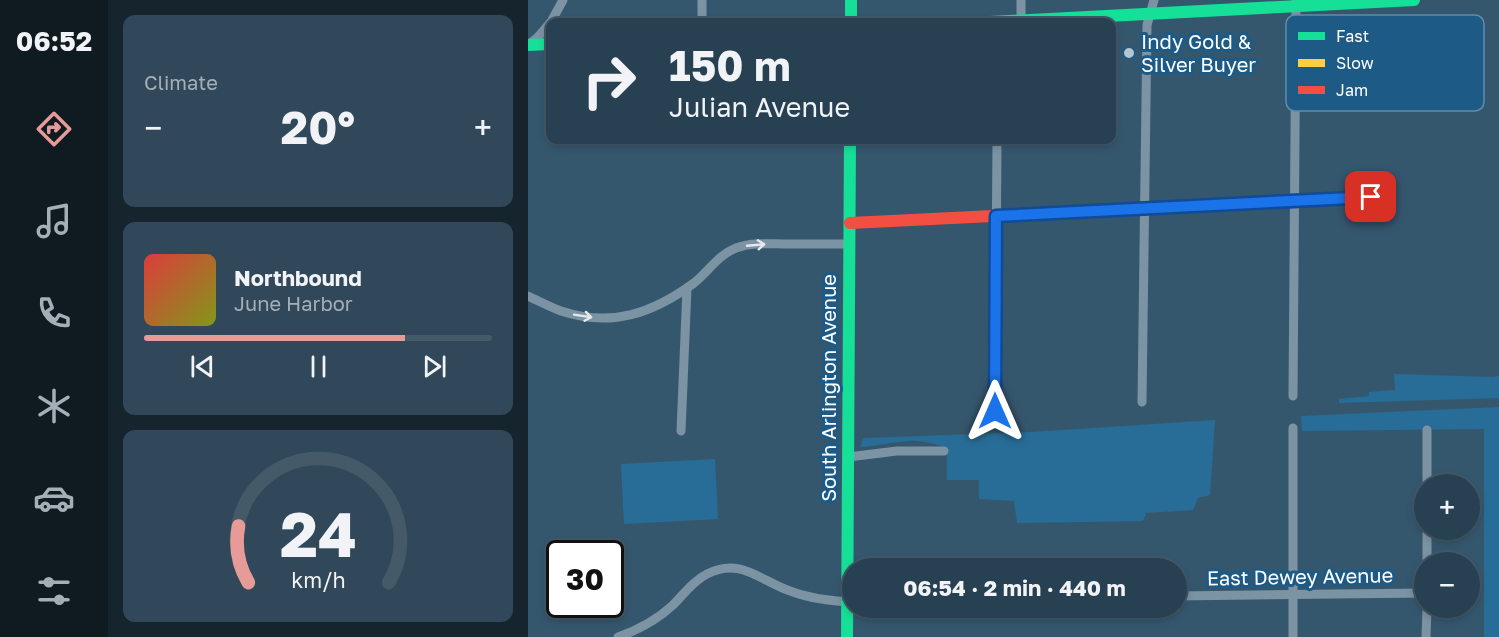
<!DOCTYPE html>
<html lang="en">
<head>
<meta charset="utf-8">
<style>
	:root { --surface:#284152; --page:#304859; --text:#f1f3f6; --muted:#a5afb8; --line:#445a69; --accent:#e69b98 }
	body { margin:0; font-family:"Golos Text",sans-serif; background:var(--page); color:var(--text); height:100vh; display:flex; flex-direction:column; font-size:22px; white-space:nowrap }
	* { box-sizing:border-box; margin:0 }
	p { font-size:20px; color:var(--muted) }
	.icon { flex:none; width:33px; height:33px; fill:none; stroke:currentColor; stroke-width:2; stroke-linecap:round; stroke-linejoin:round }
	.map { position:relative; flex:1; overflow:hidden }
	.side { display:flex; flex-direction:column; gap:15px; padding:15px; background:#16242d; width:420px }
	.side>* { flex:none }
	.guide { position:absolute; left:18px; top:18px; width:570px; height:126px; border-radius:12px; box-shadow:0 3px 9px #0003,0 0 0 2px var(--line); background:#284152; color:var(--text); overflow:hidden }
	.tools { position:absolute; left:886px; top:474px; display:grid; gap:12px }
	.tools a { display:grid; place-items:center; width:66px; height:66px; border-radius:50%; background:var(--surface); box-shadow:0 3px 9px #0003,0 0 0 2px var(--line); font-size:30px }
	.speed { position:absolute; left:18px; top:540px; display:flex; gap:12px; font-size:30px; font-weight:700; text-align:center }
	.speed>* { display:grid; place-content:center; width:78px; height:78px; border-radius:50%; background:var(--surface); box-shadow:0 3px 9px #0003,0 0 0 2px var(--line); line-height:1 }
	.speed .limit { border:3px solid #111; border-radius:9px; background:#fff; color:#111 }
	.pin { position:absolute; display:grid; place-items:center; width:51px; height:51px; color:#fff; margin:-26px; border-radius:12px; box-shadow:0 3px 9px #0006 }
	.me { position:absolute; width:66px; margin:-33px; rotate:0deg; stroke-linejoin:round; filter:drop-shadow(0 0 4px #0008) }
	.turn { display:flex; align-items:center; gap:21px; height:126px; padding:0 24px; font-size:27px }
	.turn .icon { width:78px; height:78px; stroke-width:2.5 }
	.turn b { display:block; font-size:42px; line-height:51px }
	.big { font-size:45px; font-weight:700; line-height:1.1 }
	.side .widget { flex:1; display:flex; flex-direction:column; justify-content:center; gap:9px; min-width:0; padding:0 21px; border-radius:12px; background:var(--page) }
	.side .dial { align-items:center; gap:0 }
	.dial svg { height:156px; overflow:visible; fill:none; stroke:var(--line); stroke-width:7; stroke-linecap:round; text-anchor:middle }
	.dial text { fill:var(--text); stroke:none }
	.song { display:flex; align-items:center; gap:18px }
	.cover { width:72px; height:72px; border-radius:9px; background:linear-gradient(135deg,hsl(0 70% 55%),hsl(70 70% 35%)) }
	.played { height:6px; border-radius:3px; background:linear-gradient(90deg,var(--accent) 75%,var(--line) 75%) }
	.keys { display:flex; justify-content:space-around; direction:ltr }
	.heat { display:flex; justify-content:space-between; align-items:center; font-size:33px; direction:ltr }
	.trip { position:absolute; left:314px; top:558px; width:345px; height:60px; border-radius:30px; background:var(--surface); box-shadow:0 3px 9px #0003,0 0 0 2px var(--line); font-weight:700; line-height:60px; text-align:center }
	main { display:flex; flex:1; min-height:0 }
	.menu { display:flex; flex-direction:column; width:108px; justify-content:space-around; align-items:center; background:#101a21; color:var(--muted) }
	.menu .icon { width:42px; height:42px }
	.menu .current { color:var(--accent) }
	.menu b { font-size:27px; color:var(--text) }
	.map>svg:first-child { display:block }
</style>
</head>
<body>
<main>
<nav class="menu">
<b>06:52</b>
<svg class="icon current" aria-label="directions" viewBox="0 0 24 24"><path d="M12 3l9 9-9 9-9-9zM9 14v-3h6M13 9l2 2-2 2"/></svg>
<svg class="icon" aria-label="music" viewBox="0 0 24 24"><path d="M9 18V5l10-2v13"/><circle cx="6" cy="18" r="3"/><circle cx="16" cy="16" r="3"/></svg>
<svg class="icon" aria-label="phone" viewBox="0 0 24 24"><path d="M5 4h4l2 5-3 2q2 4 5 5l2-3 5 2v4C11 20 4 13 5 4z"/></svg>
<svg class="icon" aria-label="climate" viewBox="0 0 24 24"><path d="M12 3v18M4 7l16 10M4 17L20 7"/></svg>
<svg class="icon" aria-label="car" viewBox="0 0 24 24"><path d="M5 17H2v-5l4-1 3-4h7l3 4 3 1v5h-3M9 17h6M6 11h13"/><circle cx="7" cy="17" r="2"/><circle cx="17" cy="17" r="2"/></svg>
<svg class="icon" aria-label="filters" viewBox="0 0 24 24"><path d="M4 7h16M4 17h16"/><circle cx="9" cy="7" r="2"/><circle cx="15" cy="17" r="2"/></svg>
</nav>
<section class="side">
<div class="widget"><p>Climate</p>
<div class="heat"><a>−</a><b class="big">20°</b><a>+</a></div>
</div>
<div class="widget">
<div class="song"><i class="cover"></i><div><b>Northbound</b><p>June Harbor</p></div></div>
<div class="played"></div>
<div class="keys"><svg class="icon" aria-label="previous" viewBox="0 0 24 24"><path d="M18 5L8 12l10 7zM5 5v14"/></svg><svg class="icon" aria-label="pause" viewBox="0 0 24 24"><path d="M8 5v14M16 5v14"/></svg><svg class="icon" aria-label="next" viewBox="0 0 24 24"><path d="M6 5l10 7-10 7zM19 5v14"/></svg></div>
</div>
<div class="widget dial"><svg viewBox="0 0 100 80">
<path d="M14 69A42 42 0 1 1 86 69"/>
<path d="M14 69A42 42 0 0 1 9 40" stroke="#e69b98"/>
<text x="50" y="56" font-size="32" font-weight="700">24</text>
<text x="50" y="72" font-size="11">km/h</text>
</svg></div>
</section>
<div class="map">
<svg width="971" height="637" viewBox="0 0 971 637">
	<rect width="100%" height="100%" fill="#35576e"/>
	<g fill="#286d98">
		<path d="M866,374l100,3 5,-2v23l-160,5v-4l30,-3v-4l26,-2z"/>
		<path d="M971,407v230h-15v-208l-182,2 -1,-15z"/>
		<path d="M687,420l-5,75 -12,3 -5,12 -47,3 -3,8 -126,2 -3,-22 -35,-2v-19h-32v-32c-13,-4 -25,-8 -38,-7 -17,1 -32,5 -49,6l3,-8 2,-1 166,-6z"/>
		<path d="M187,459l3,60 -94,5 -3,-60z"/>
	</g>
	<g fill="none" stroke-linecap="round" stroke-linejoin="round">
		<g stroke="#7c93a4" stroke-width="9">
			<path d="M493,21v-21"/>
			<path d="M23,22l12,-22"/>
			<path d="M174,22v-22"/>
			<path d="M0,45l10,-8 12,-14"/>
			<path d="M0,296c11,5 22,11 33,15 51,17 92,2 133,-28 14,-11 24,-28 42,-35 16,-6 33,-4 49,-4 22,0 43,0 65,0"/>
			<path d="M765,396l3,-394"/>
			<path d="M614,402l5,-377 7,-25"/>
			<path d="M467,411l2,-271"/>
			<path d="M899,430v54"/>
			<path d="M153,431l6,-143"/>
			<path d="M320,457l49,-6h47"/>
			<path d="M899,530v32"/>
			<path d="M648,596l249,-3"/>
			<path d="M90,637c20,-7 39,-17 55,-32 11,-11 20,-24 34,-31 35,-18 55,9 86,18 19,7 39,9 59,10"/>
			<path d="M765,637v-209"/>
			<path d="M898,637l1,-29"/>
		</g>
		<g stroke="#16e098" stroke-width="12">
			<path d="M323,0v22"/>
			<path d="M462,22l424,-22"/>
			<path d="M0,45l22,-1"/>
			<path d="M319,637l3,-497"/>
		</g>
		<path stroke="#ffcf43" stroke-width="12" d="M589,210l257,-13"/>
		<path stroke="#f24e42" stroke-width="12" d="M322,223l267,-13"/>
	</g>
	<defs><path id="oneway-shaft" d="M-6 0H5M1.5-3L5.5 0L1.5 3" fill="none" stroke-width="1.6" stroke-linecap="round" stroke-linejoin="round" transform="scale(1.5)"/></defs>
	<g stroke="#e5e9ed">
		<use href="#oneway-shaft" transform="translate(228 245) rotate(-5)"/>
		<use href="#oneway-shaft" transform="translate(55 316) rotate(9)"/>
	</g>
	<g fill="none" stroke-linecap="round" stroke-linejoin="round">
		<g stroke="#114b97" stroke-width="15">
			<path id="route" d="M467,411l1,-195 375,-19"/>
		</g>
		<use href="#route" stroke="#1a73e8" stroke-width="10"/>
	</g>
	<circle fill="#b8c4cc" stroke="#1d5b86" stroke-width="2" cx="601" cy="53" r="6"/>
	<g text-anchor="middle" stroke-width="6" stroke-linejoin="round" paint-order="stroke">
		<g font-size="20" fill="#fff" stroke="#1d5b86" text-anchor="start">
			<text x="613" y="49">Indy Gold &amp;<tspan x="613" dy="23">Silver Buyer</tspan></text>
		</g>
		<g font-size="20" fill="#fff" stroke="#1d5b86">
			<text transform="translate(301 388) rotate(-90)" y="7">South Arlington Avenue</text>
			<text transform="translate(772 577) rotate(-1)" y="7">East Dewey Avenue</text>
		</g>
	</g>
	<rect x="758" y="15" width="198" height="96" rx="9" fill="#1d5b86" stroke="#618caa" stroke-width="1.5"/>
	<rect x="770" y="32" width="27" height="8" fill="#16e098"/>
	<rect x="770" y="59" width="27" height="8" fill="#ffcf43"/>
	<rect x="770" y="86" width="27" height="8" fill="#f24e42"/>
	<g font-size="16" fill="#fff">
		<text x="808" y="42">Fast</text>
		<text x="808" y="69">Slow</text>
		<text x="808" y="96">Jam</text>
	</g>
</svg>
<div class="tools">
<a>+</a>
<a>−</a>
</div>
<div class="speed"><div class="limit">30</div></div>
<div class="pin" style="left:843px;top:197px;background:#d93025"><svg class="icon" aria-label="arrive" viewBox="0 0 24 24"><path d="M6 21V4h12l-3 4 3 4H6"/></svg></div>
<svg class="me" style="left:467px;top:411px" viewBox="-20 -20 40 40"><path d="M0-17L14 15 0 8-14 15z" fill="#1a73e8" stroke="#fff" stroke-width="4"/></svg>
<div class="trip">06:54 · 2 min · 440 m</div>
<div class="guide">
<div class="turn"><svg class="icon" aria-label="right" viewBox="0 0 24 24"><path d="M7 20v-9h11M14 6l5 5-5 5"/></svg><div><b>150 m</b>Julian Avenue</div></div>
</div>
</div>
</main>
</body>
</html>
